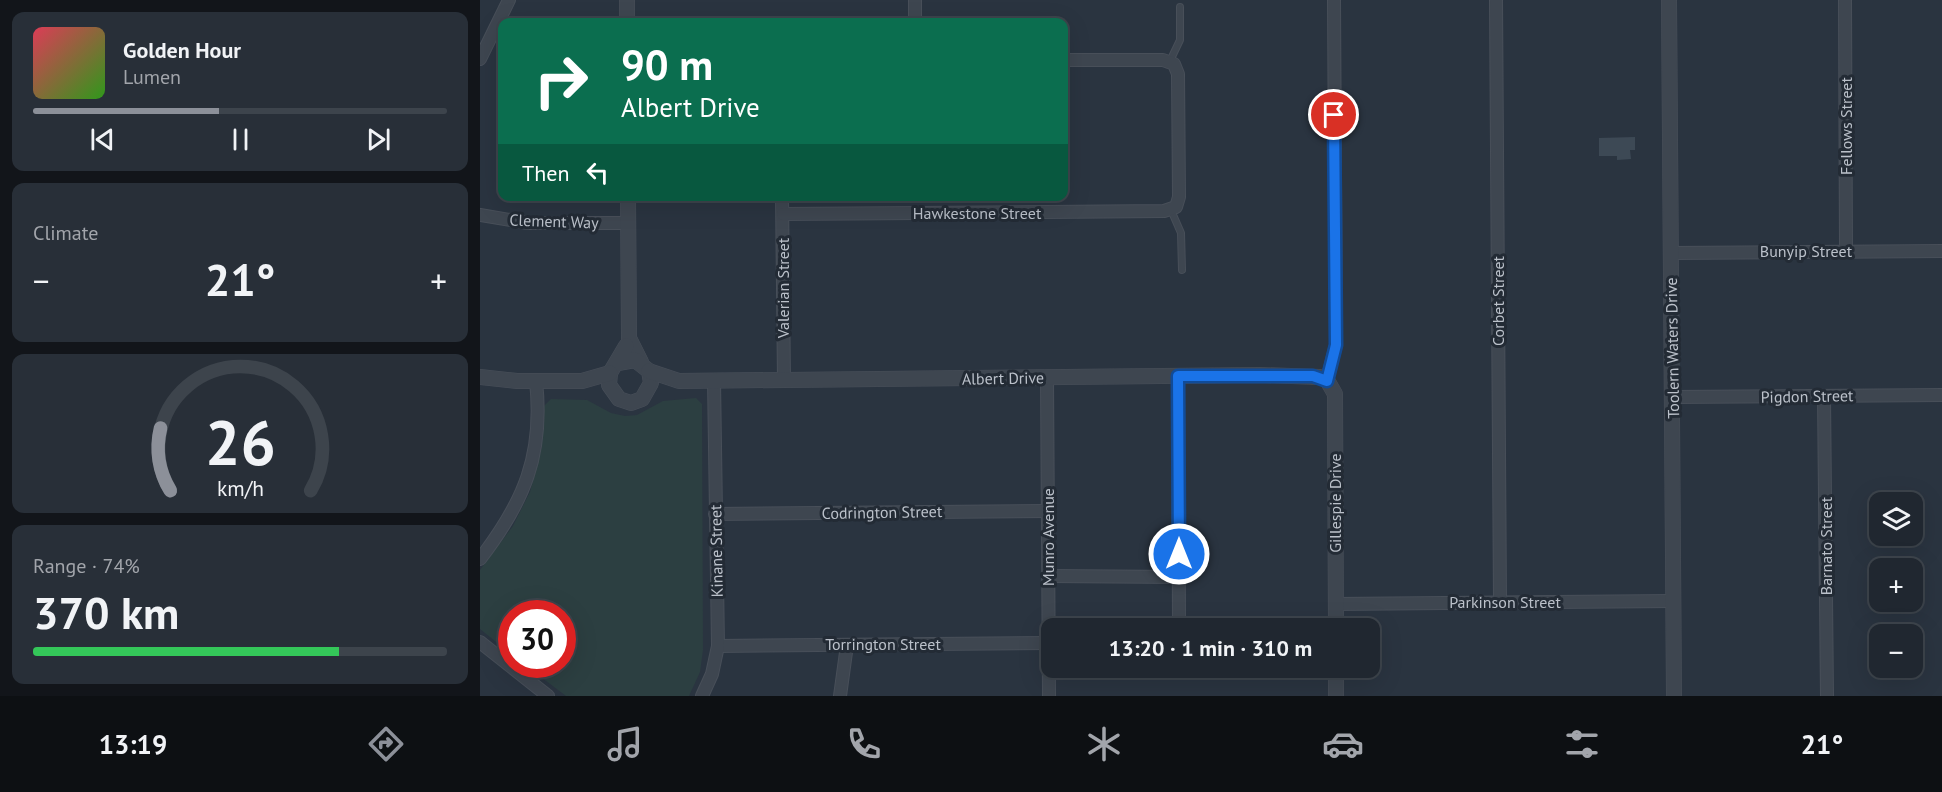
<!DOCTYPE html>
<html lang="en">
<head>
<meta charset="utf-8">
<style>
	:root { --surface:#202730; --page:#282f38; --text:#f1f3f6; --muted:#a2a5ab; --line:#3d444c; --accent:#8c9099 }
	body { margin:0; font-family:"PT Sans",sans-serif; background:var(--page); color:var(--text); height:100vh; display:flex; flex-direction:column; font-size:22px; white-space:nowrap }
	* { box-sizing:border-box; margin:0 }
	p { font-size:20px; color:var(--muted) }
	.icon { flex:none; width:33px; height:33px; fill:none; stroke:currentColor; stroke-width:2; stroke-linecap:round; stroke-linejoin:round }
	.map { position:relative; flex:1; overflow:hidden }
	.details { display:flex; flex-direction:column; gap:12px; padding:12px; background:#12151a; width:480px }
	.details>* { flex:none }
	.banner { position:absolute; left:18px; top:18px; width:570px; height:183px; border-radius:12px; box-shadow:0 6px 24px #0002,0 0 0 2px var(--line); background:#0b6e4f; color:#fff; overflow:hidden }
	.fabs { position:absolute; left:1389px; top:492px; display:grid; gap:12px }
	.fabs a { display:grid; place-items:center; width:54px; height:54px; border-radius:12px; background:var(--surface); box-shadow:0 6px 24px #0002,0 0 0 2px var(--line); font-size:30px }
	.speed { position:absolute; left:18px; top:600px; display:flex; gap:12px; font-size:30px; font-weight:700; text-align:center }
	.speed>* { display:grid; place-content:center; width:78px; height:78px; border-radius:50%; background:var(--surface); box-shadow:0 6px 24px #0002,0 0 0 2px var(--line); line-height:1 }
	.speed .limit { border:9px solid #d22; background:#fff; color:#111 }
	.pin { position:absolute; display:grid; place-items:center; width:51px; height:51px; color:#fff; margin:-26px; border:3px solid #fff; border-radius:50%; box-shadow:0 2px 6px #0007 }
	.me { position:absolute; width:66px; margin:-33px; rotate:0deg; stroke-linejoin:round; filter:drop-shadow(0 0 4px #0008) }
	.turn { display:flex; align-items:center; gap:21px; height:126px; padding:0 24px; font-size:27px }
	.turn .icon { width:78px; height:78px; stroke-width:2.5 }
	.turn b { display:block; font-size:42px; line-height:51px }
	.then { display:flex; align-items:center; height:57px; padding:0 24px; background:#0003; gap:12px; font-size:22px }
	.big { font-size:45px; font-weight:800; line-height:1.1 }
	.details .card { flex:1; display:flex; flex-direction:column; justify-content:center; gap:9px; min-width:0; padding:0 21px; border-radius:12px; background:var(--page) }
	.details .dial { align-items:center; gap:0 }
	.dial svg { height:156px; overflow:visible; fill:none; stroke:var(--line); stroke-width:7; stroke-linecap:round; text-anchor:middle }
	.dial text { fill:var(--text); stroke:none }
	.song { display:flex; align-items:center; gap:18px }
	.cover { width:72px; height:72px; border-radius:9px; background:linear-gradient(135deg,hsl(350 70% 55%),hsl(110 70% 35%)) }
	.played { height:6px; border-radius:3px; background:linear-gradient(90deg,var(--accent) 45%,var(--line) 45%) }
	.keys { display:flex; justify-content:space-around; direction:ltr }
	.heat { display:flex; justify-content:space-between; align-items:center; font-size:33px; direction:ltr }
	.charge { height:9px; border-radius:4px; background:linear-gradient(90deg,#34c759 74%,var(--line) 0) }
	.trip { position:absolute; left:561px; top:618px; width:339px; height:60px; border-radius:12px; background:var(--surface); box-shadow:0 6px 24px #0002,0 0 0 2px var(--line); font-weight:800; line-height:60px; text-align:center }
	.tabs { display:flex; height:96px; justify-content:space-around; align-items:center; background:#0d1013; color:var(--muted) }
	.tabs .icon { width:42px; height:42px }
	.tabs .on { color:var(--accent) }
	.tabs b { font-size:27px; color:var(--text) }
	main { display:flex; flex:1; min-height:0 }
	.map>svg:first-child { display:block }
</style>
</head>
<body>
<main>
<section class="details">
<div class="card">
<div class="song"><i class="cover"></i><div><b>Golden Hour</b><p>Lumen</p></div></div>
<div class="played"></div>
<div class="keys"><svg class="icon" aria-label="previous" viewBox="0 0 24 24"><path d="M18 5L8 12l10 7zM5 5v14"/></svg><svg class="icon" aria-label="pause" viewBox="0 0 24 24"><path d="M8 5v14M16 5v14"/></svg><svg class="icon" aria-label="next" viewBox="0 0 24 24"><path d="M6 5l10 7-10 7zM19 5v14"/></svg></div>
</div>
<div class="card"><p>Climate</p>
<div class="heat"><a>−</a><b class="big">21°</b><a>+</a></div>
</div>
<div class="card dial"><svg viewBox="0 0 100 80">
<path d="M14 69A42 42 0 1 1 86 69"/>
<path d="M14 69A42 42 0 0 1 9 37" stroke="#8c9099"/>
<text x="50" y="56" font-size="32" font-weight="700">26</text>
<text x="50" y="72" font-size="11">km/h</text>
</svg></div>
<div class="card"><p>Range · 74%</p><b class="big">370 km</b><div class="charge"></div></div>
</section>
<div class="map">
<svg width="1462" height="696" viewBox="0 0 1462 696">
	<rect width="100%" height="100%" fill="#2a3440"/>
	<path fill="#2c3f41" d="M216,398l6,6 1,246 -3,22 -11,24h-123l-41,-31 37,-1v-50h-50l-1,40 -31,-25v-59l33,-44 17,-34 12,-46 1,-39 8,-8 36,1 24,13 14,3 12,-1 26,-14z"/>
	<path fill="#3d4955" d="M1155,137v13h-5l1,9 -14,1v-4h-18v-18z"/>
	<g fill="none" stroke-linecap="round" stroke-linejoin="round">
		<g stroke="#484f59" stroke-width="8">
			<g id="service">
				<path d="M690,61l10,-21v-33"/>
				<path d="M691,210l10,23 1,37"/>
			</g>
		</g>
		<g stroke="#484f59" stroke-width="14">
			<g id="minor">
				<path d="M435,0v22"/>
				<path d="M1016,0l4,602"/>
				<path d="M1365,0l1,251"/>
				<path d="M0,59l29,-59"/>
				<path d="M302,196l2,184"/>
				<path d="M303,214l381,-3 12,-4 3,-10 -1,-123 -4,-10 -11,-4h-99"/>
				<path d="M0,215l48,8h100"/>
				<path d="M1191,253l271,-2"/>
				<path d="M698,376l1,252"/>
				<path d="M567,377l2,319"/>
				<path d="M847,380l9,-35 -2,-345"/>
				<path d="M1344,396l3,300"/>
				<path d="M1192,397l270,-2"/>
				<path d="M235,514l333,-3"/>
				<path d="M0,559c44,-57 64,-104 56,-178"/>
				<path d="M568,576l131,1"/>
				<path d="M856,604l338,-3"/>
				<path d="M0,642l68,54"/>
				<path d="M238,646l331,-3"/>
				<path d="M222,696l10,-22 6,-28 -4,-266"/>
				<path d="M360,696l7,-51"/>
			</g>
		</g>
		<g stroke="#484f59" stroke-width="16">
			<g id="tertiary">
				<path d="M147,0v22"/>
				<path d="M1189,0l5,696"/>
				<path d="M148,196l1,142 12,24"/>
				<path d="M138,363l17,-3 14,11 2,12 -9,16 -11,4 -12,-4 -10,-14 1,-12 16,-27"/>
				<path d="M169,371l30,10 581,-6 60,2 7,3 8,14 1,234"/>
				<path d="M0,377l37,4h65l28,-8"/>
				<path d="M856,668v28"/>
			</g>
		</g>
		<use href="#service" stroke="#3e4650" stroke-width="6"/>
		<use href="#minor" stroke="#3e4650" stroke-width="12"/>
		<use href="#tertiary" stroke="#3e4650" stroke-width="15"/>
	</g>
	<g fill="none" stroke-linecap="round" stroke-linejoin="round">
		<g stroke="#114b97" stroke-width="15">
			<path id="route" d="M699,554l-1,-178h135l14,5 9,-36 -2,-230"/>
		</g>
		<use href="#route" stroke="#1a73e8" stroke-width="10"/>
	</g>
	<g text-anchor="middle" stroke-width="6" stroke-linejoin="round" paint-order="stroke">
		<g font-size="16" fill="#bbc1ca" stroke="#232b35">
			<text transform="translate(1366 126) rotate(-90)" y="6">Fellows Street</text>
			<text x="497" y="219">Hawkestone Street</text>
			<text transform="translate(74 221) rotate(2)" y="6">Clement Way</text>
			<text x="1326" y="257">Bunyip Street</text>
			<text transform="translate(303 288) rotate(-90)" y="6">Valerian Street</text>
			<text transform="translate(1018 301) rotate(-90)" y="6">Corbet Street</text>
			<text transform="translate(1192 348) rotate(-91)" y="6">Toolern Waters Drive</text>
			<text transform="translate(523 378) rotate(-1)" y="6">Albert Drive</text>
			<text transform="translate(1327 396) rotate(-1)" y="6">Pigdon Street</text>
			<text transform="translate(855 503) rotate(-90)" y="6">Gillespie Drive</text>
			<text transform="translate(402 512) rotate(-1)" y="6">Codrington Street</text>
			<text transform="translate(568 537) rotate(-90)" y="6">Munro Avenue</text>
			<text transform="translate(1346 546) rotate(-90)" y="6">Barnato Street</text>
			<text transform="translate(236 551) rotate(-91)" y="6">Kinane Street</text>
			<text x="1025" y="608">Parkinson Street</text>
			<text x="403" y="650">Torrington Street</text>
		</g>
	</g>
</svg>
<div class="fabs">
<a><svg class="icon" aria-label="layers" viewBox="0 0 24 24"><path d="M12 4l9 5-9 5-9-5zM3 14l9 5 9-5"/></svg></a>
<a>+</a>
<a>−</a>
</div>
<div class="speed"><div class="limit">30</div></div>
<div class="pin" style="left:854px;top:115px;background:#d93025"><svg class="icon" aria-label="arrive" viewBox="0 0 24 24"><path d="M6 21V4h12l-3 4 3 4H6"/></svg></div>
<svg class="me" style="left:699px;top:554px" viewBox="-20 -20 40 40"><circle r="17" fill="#1a73e8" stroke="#fff" stroke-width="3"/><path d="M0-11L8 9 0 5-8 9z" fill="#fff"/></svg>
<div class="trip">13:20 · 1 min · 310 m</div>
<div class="banner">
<div class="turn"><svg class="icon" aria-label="right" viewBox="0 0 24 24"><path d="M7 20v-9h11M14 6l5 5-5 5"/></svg><div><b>90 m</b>Albert Drive</div></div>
<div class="then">Then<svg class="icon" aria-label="left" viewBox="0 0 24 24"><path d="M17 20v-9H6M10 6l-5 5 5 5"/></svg></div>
</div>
</div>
</main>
<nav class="tabs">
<b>13:19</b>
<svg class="icon on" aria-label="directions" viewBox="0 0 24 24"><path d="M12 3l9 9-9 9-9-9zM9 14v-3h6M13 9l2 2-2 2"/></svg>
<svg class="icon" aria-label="music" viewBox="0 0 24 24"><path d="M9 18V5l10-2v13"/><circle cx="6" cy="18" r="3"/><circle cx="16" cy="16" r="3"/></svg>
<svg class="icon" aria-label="phone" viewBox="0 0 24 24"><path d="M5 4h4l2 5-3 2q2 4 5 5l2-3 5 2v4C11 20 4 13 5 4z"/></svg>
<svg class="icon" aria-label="climate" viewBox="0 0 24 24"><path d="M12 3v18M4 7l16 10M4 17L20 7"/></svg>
<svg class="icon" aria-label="car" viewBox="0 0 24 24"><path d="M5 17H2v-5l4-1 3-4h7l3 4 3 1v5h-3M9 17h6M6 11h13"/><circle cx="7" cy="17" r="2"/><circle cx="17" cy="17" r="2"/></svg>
<svg class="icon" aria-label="filters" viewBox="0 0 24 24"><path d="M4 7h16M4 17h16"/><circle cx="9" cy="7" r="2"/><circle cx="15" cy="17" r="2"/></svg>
<b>21°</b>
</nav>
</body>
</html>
